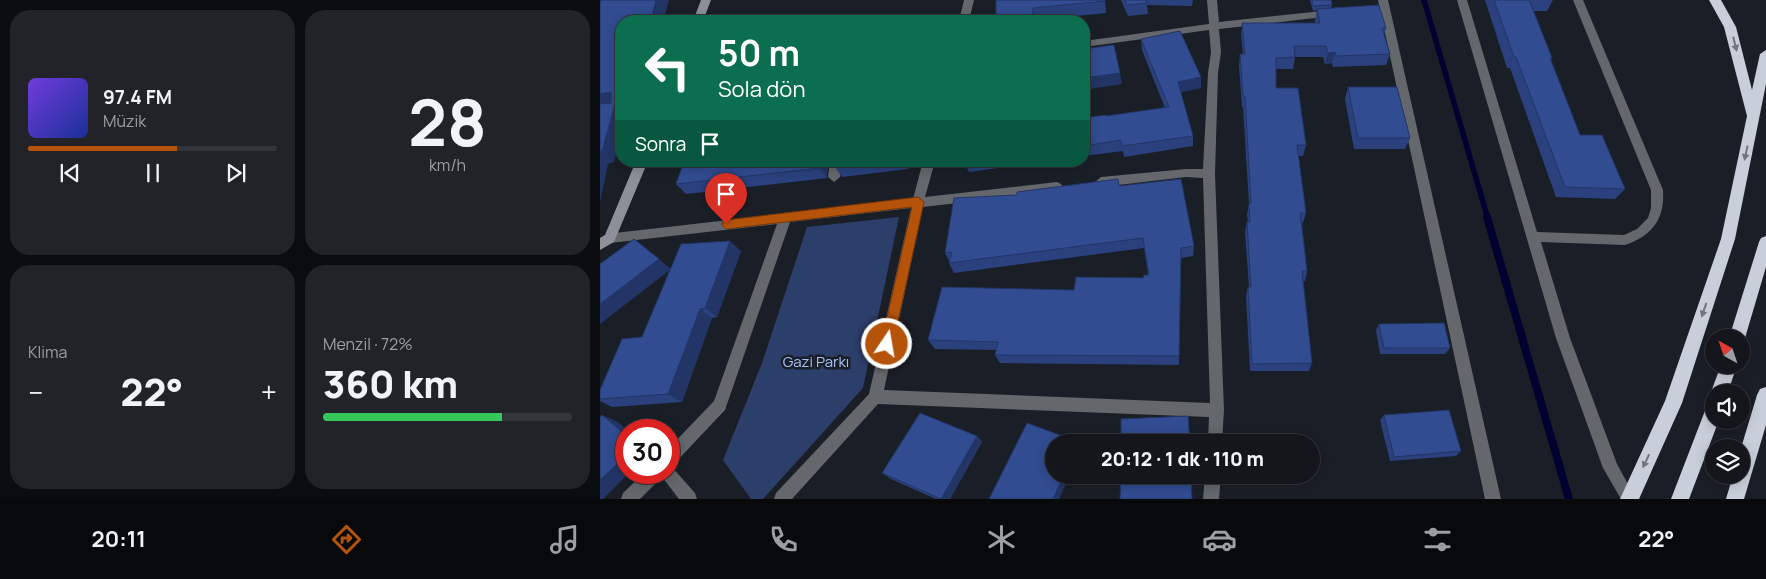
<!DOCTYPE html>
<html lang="tr">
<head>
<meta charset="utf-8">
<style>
	:root { --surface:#14161c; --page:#212329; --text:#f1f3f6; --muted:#9d9fa3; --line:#33353b; --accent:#b45309 }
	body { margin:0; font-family:Manrope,sans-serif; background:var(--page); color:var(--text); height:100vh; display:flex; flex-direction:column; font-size:19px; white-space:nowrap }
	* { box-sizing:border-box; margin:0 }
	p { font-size:16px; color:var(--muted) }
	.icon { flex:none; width:28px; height:28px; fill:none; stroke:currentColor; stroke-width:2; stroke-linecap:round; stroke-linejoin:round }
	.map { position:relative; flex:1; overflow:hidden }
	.sheet { display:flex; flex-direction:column; gap:10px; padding:10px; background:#0b0c0f; width:600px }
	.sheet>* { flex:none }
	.guide { position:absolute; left:15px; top:15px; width:475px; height:152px; border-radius:20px; box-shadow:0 2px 12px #0003,0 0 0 1px var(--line); background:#0b6e4f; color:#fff; overflow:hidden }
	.needle { width:32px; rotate:320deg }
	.buttons { position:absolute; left:1105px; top:329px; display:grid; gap:10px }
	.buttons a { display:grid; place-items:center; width:45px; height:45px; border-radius:50%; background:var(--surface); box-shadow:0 2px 12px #0003,0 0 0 1px var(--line); font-size:25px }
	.speed { position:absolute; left:15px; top:419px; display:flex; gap:10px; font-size:25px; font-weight:700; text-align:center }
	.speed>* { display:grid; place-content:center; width:65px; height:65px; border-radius:50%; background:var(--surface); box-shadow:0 2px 12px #0003,0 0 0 1px var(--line); line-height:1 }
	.speed .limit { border:8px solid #d22; background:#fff; color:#111 }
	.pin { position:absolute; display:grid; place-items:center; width:42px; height:42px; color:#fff; margin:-51px -21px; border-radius:50% 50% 50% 0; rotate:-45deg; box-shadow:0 0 5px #0007 }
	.pin .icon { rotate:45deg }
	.me { position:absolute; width:55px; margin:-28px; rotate:12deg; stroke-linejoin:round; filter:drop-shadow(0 0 4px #0008) }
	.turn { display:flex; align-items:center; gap:18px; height:105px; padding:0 20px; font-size:22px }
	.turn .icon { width:65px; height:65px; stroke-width:2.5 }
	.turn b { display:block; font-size:35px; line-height:42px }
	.then { display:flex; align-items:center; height:48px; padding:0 20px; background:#0003; gap:10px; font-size:19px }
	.big { font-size:38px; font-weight:800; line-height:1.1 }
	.sheet .card { flex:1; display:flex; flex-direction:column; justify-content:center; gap:8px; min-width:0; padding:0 18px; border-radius:20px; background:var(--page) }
	.sheet .dial { align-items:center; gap:0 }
	.dial b { font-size:65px; line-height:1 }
	.song { display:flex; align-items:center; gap:15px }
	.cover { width:60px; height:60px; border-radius:8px; background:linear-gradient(135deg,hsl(260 70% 55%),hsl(230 70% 35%)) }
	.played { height:5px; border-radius:2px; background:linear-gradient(90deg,var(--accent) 60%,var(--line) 60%) }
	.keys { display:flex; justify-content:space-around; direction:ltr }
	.heat { display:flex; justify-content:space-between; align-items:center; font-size:28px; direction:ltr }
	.charge { height:8px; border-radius:4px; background:linear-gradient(90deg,#34c759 72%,var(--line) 0) }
	.sheet .tiles { flex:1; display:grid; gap:10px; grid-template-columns:repeat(2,1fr) }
	.trip { position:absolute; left:445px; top:434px; width:275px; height:50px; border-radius:25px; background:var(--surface); box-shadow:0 2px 12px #0003,0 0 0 1px var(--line); font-weight:800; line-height:50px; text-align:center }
	.tabs { display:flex; height:80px; justify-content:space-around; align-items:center; background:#08090b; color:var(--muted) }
	.tabs .icon { width:35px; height:35px }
	.tabs .selected { color:var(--accent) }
	.tabs b { font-size:22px; color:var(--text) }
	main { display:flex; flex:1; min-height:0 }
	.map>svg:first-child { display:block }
</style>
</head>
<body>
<main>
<section class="sheet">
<div class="tiles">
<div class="card">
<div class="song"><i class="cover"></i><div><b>97.4 FM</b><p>Müzik</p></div></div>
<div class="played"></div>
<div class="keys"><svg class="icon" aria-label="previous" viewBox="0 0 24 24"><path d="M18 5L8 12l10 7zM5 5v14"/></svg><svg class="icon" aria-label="pause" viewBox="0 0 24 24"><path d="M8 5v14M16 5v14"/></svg><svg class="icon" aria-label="next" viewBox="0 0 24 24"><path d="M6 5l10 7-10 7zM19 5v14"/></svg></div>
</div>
<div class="card dial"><b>28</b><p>km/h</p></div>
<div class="card"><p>Klima</p>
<div class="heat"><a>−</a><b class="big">22°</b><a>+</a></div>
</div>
<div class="card"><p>Menzil · 72%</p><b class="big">360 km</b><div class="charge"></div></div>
</div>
</section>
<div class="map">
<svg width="1166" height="499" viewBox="0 0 1166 499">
	<rect width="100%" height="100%" fill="#1a1e26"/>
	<path fill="#2c3e6a" d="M299,217l-36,171 -100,111h-12l-28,-39 39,-97 45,-136z"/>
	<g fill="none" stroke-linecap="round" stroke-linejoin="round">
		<path stroke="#010130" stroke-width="5.5" d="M824,0l64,219"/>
		<path stroke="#010130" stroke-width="8" d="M887,217l82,282"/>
		<g fill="#64676b" fill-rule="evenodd">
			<path d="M364,0h10l-5,21h-10z"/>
			<path d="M607,0h10l2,22 113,-12 5,3 -5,3 -113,13 2,23 -3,21 -3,101 9,236 -2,32h-14l1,-25 -331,-13 -86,95h-18l2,-6 93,-99 42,-186 -121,14 -65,188 -51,54 -3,2 24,27 2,6h-18l-17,-22 -22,22h-19l2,-6 22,-21h24v-24l45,-47 63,-177 -167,19 -4,-1 -2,-4 2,-4 307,-35 10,-38h12l-10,36 132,-15 4,2 2,3 -2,3 -4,2 -134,15 -39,183 326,13 -7,-225 -17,-1 -85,10 -6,-5 6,-5 85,-8h17l5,-96 3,-21 -2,-22 -125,17v-6l125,-17z"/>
			<path d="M778,0h10l113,499h-16z"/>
			<path d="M857,0h10l70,232 87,3 13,-6 11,-11 3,-10v-18l-78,-190h10l80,190c2,29 -11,46 -38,55l-84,-3 29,96 47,126 19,35h-15l-18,-31 -47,-130z"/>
			<path d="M230,161h12l-2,16 -6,5 -6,-5z"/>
			<path d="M605,475h16l-2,24h-16z"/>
		</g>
		<g fill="#8d9098" fill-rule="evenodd">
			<path d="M101,0h10l-8,21h-10z"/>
			<path d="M36,161h12l-34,81 -14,8v-12l5,-3z"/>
		</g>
		<g fill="#c9cfda" fill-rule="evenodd">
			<path d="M1109,0h12l15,27 16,63 8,-36 6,-4v34l-31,155 -53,164 -43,96h-19l45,-98 56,-162 26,-123 -23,-89z"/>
			<path d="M1166,236v31l-21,71 -4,6v-6h-12l30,-96 2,-4z"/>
			<path d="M1121,365h16l-9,27h-14v5l-3,-5z"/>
			<path d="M1166,387v38l-22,74h-18l7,-24h8v-27l16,-53 3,-6z"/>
			<path d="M1114,401v19h5l-30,79h-18l37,-96z"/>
		</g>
	</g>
	<g fill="#2a417d">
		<path d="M396,0h109l1,13 -70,7v1h-39l-1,-4z"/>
		<path d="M521,0h72l-1,6 -45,-1 1,9 -20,2z"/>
		<path d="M710,0h21l1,5 -1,3 55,20 -2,7 6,19 -4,11 -53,2 -1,-4 -7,1 -2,-7h-28l-2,12h-17v19l30,57 -3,11h-5l8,57 -3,10h-1l5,48 -2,10h-2l9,82 -3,8h-59l-4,-75 2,-9h1l-4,-55 2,-10h1l-1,-8 2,-10 -6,-97h-1l-3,-41 1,-12h3l-2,-19 1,-12h73v-3l2,-10 -4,1z"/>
		<path d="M885,0h68l-6,11h-13l18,47 -1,2 29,75 45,54 -10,10 -59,-2 -46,-129h-3z"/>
		<path d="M541,39l60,38v11l-20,4 12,44v10l-69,11 -1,-6 -39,5v-38l22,-2 59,-8 -23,-58z"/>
		<path d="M748,87l62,51 -5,11h-51l-9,-50z"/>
		<path d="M84,161h144l-1,17 -141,16 -10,-10z"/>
		<path d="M236,161h72v8l-66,8 -7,-10z"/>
		<path d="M364,161h85l-80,11z"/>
		<path d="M519,186l75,60 -1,10 -12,2 -2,107 -179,-2 -5,-8 1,-5 -61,-1 -7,-9 215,-62 5,-3 -4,-27 -190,25 -5,-10v-2l-4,-8 72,-58z"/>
		<path d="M141,251l-24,66 -5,1 -30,84 -70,5 -12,-6v-11l42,-53 28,-68 -70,55 71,-56z"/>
		<path d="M779,324l71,24 -5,6h-65l-4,-24z"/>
		<path d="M784,415l77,36 -5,5 -66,5 -10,-41z"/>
		<path d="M377,436l5,6 -32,57h-14l-45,-20 -9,-6z"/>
	</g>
	<g fill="#223566">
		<path d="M56,0h13l-6,21h-12z"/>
		<path d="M433,8l3,12v1h-1l-2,-7z"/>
		<path d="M735,52l-3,11 -7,1 3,-11z"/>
		<path d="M520,73l2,11 -38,6v-12z"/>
		<path d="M601,77v11l-23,5v-11z"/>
		<path d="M21,83v53l-7,26 -6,2 -8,39v-109z"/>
		<path d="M220,161h8l-1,17 -7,-10z"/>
		<path d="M304,161h4v8z"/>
		<path d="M34,239l37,30 -71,55v-20z"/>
		<path d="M130,241l11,10 -24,66 -12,-9z"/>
		<path d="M100,309l12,9 -30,84 -14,-8z"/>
		<path d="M2,415l16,7 9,8h-1v5z"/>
		<path d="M377,436l5,6 -32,57h-9z"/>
		<path d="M26,456v16h4l-27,27h-3v-19z"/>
		<path d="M464,475h6l-11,24h-6z"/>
	</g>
	<g fill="#314c91" stroke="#223566">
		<path d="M1,0h55l-5,21h-30v62l-19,68 -2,1v-48l11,-1v-11l-11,2v-91z"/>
		<path d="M396,0h109v1l-72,7v6l-37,3z"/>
		<path d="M525,0h21l1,3 -20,2z"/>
		<path d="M712,0h19l1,5 -19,1z"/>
		<path d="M894,0h35l23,58h-2l30,77h22l23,54 -60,-2 -49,-130h-2z"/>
		<path d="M779,5l7,23h-4l8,26 -54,2 -1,-4 -7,1 -2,-7h-32l1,11 -19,1v30h22l8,57h-9l9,68h-6l7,58h-5l10,92 -60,1 -4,-77h3l-4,-65h3l-1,-18 2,-1 -6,-107h-2l-3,-42h5l-3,-31h78l-3,-14z"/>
		<path d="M580,31l21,46 -23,5 15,54 -71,10 -1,-6 -37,6v-28l21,-3 1,1 63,-9 -28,-68z"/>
		<path d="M514,45l6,28 -36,5v-29z"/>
		<path d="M748,87h49l13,51h-52z"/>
		<path d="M84,161h136v7l-144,16z"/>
		<path d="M236,161h48l-49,6z"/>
		<path d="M518,179l1,7 62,-7 13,67 -13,2 -2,108 -184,-1 3,-13 -70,-2 14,-53 132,3 2,-13 67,1 1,-3h5l-6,-37 -194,25 3,-11 -7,1 9,-55 63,-3v-3z"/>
		<path d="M34,239l25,20 -59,45v-40z"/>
		<path d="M130,241l-25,67 -5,1 -32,85 -68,5v-9l22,-51 20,-2 39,-93z"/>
		<path d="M844,323l6,25h-66l-5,-24z"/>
		<path d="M849,410l12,41 -67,6 -10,-42z"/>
		<path d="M320,413l57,23 -36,63 -59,-26z"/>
		<path d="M2,415l24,20v21l-26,24v-63z"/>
		<path d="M588,416l2,26h-69v-23z"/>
		<path d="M427,423l52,19h-25v33h10l-11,24h-64z"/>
		<path d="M521,475h70l1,24h-72z"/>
	</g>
	<defs><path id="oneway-solid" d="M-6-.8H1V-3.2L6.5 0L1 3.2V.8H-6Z" transform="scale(1.25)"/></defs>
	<g fill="#727680">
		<use href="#oneway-solid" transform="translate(1135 44) rotate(76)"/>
		<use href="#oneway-solid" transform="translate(1146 153) rotate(102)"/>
		<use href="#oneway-solid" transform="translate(1104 310) rotate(109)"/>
		<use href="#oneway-solid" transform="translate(1046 461) rotate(115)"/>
	</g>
	<path fill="#b45309" stroke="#753606" d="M318,197l6,5 -31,142 -2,4 -4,2 -4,-2 -2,-4 31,-137 -186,22 -5,-5 5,-4z"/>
	<g text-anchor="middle" stroke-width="5" stroke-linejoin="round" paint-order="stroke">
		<g font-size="15" fill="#a7c2fd" stroke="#1a1e26">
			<text x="216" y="367">Gazi Parkı</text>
		</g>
	</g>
</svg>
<div class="buttons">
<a><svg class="needle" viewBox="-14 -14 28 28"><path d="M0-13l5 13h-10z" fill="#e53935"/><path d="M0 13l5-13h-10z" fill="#9d9fa3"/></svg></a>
<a><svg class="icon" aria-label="sound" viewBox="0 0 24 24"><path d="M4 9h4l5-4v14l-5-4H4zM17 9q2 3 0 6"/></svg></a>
<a><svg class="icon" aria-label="layers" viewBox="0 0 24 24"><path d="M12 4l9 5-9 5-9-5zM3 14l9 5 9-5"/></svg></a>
</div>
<div class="speed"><div class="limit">30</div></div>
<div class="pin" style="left:126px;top:224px;background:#d93025"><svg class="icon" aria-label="arrive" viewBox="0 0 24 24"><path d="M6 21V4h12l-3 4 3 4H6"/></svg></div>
<svg class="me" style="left:287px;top:344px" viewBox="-20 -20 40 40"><circle r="17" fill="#b45309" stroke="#fff" stroke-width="3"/><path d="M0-11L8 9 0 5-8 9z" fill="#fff"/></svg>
<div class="trip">20:12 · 1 dk · 110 m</div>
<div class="guide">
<div class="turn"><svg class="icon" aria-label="left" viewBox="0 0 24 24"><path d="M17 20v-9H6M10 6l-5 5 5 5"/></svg><div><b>50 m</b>Sola dön</div></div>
<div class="then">Sonra<svg class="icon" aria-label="arrive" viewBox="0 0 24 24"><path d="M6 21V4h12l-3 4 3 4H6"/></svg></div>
</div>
</div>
</main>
<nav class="tabs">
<b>20:11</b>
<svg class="icon selected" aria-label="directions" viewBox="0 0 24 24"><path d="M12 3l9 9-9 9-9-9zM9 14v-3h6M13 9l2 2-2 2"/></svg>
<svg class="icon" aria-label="music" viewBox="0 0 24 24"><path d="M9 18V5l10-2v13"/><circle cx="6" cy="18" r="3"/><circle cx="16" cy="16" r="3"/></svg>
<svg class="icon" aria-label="phone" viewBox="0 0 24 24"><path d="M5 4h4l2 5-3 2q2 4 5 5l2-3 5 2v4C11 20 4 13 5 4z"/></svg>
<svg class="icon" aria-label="climate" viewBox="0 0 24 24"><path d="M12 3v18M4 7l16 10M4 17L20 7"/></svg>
<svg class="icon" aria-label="car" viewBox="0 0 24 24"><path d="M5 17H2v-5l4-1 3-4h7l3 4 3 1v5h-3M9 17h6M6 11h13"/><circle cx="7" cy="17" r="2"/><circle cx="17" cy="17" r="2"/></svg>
<svg class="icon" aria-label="filters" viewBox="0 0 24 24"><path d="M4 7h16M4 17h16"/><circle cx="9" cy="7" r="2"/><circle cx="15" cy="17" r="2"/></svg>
<b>22°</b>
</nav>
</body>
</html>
